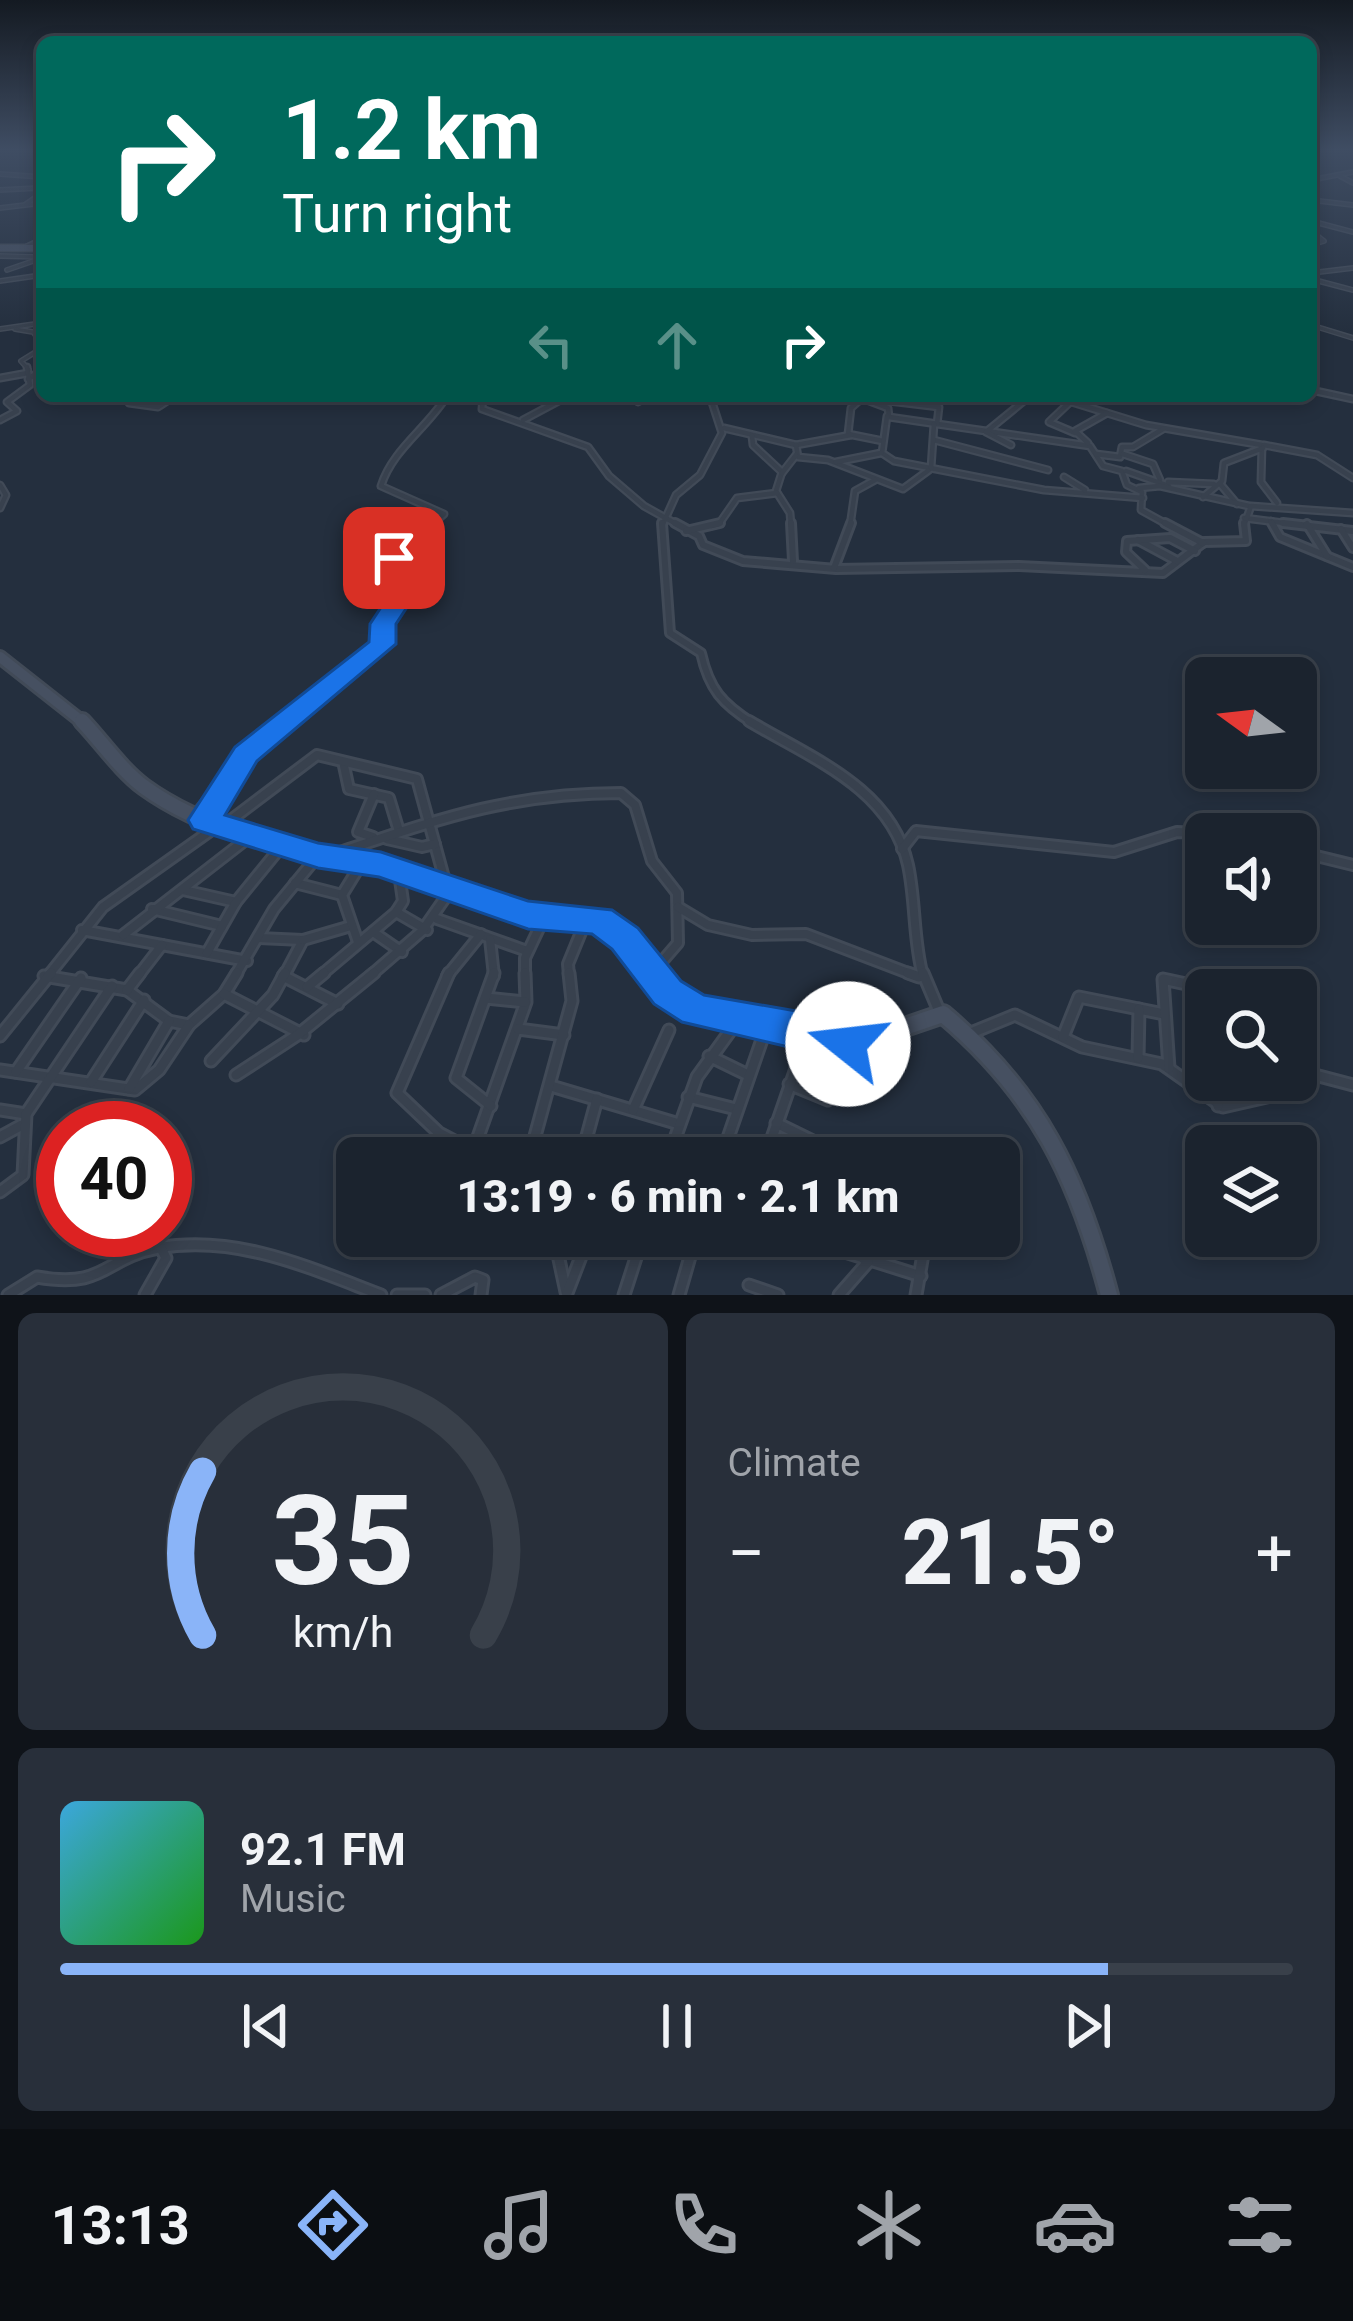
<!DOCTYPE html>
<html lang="en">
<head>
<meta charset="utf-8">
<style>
	:root { --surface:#1b232e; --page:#282f3a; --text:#f1f3f6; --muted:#a0a4aa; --line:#39404a; --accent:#8ab4f8 }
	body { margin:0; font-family:Roboto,sans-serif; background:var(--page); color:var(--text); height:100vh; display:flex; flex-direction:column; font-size:45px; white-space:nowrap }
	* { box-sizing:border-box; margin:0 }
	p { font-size:39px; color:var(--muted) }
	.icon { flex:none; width:66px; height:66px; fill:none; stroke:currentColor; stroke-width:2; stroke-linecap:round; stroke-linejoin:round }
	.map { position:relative; height:1295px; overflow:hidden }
	.side { display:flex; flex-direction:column; gap:18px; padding:18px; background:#0f1319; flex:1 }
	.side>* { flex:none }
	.banner { position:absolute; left:36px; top:36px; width:1281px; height:366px; border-radius:18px; box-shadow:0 6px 18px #0003,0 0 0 3px var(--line); background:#00695c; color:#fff; overflow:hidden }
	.needle { width:78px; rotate:285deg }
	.fabs { position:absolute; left:1185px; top:657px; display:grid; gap:24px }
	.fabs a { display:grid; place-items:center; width:132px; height:132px; border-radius:18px; background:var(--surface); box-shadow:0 6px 18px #0003,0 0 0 3px var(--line); font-size:60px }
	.speed { position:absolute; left:36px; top:1101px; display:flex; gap:24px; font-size:60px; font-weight:700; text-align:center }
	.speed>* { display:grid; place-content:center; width:156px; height:156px; border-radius:50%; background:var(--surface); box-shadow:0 6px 18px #0003,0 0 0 3px var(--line); line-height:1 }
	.speed .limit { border:18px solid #d22; background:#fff; color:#111 }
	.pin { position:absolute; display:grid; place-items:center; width:102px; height:102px; color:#fff; margin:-51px; border-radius:24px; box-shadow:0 6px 18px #0006 }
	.me { position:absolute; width:132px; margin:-66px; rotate:286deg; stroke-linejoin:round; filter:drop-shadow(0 0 9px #0008) }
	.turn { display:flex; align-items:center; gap:42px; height:252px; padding:0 48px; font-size:54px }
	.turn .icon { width:156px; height:156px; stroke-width:2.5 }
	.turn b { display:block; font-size:84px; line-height:102px }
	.lanes { display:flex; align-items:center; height:114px; padding:0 48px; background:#0003; justify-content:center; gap:60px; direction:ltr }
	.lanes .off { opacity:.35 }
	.big { font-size:90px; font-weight:800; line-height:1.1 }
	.side .widget { flex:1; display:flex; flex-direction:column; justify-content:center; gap:18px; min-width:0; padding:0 42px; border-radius:18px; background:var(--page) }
	.side .dial { align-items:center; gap:0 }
	.dial svg { height:312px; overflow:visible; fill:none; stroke:var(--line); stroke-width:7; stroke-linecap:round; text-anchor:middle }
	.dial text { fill:var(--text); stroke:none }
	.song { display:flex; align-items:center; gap:36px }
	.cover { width:144px; height:144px; border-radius:18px; background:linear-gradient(135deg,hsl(200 70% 55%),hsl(120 70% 35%)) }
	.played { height:12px; border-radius:6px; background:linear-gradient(90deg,var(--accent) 85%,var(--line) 85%) }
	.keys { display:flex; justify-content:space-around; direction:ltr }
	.heat { display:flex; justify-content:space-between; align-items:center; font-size:66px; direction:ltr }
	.side .tiles { flex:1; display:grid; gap:18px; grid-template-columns:1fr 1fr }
	.widget:last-child { grid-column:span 2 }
	.trip { position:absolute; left:336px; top:1137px; width:684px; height:120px; border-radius:18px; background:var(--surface); box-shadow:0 6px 18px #0003,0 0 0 3px var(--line); font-weight:800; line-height:120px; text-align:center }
	.menu { display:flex; height:192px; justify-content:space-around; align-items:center; background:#0b0e12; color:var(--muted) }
	.menu .icon { width:84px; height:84px }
	.menu .selected { color:var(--accent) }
	.menu b { font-size:54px; color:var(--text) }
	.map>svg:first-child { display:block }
</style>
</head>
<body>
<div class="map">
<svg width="1353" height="1295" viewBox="0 0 1353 1295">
	<rect width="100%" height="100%" fill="#242f3e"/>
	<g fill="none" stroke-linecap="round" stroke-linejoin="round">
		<g stroke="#414a57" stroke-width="6">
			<g id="street-far4">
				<path d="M0,174l42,3"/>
				<path d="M1340,176l13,7"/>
				<path d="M1311,180l42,-8"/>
				<path d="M0,190l38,-2"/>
				<path d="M1311,200l42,5"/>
				<path d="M26,204l16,-11"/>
				<path d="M0,208l42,-5"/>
				<path d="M1311,221l42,11"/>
				<path d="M1311,245l13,-4 -9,-7"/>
				<path d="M27,246l15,-7"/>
				<path d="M0,256l42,1"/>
				<path d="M7,270l32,-11"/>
				<path d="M1311,273l42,-5"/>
				<path d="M1311,279l42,11"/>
				<path d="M0,281l42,-6"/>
				<path d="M1311,325l42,13"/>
				<path d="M0,329l42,-6"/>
				<path d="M15,329l18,3 7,9"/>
				<path d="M29,370l-8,-9 21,-13"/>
			</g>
		</g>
		<g stroke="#414a57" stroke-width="9">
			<g id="street-far3">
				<path d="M0,378l28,-5"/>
				<path d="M28,379l14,-9"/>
				<path d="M1311,390l42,9"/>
				<path d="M483,396l-1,13 106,38 21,29 35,30 36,20"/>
				<path d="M676,396l36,5"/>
				<path d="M856,396l32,12 1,9 201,29 13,20 19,5 5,14 15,7 -1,18 29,16"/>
				<path d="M1052,396l94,29 116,20 -1,37 16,21"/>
				<path d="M860,400l-9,8 -3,26 35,7"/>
				<path d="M889,401l50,6 -2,17"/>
				<path d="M638,402l10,-6"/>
				<path d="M129,403l29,4 17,-11"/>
				<path d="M1069,403l-20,19 26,11"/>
				<path d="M887,416l-5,37 12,8 150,29 99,8"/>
				<path d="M0,420l17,-9 -10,-9 23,-17 -3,-18"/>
				<path d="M523,420l45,-24"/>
				<path d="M724,428l72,17 55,-10"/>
				<path d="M752,436l1,9 29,27 -6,19 14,22 1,13"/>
				<path d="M934,440l114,30"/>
				<path d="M1088,443l-13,-12 32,-18"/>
				<path d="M796,445l2,12 30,3 75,29 26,-19"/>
				<path d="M1011,445l-25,-13 44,-36"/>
				<path d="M1264,445l53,10 36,23"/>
				<path d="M1096,454l24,3 2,-10h11l30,-18"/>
				<path d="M1123,454l30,10 7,16"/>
				<path d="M836,462l45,-9"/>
				<path d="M931,468l3,-44"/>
				<path d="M1126,471l43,15"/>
				<path d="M782,473l14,-18"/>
				<path d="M1064,477l21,13"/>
				<path d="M1168,482l46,2"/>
				<path d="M0,485l6,10 -6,13"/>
				<path d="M1221,485l16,19"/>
				<path d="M1139,488l21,-2 89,20"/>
				<path d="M1203,497l19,-16 2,-18 39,-15"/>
				<path d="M1244,518l64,8"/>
				<path d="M1271,521l3,5"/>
				<path d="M430,526l14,-12 -63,-28c11,-36 46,-58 66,-90"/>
				<path d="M662,526l14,-31 24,-20 22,-42 -12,-37"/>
				<path d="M711,526l8,-2 18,-26 40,-5"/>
				<path d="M850,526l5,-35 20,-11"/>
				<path d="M1244,526l7,-20 102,7"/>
			</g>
		</g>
		<g stroke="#414a57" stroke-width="12">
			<g id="street-far2">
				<path d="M662,523l8,110 31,20c8,36 21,51 53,71"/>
				<path d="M675,523l24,13 4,9 40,16 93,8 183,-3 144,7 41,-31 42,-1 -2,-18"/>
				<path d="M791,523l2,38"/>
				<path d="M1165,523l38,20"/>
				<path d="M1272,523l8,14 73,30"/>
				<path d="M1283,523l70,8"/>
				<path d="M1307,524l20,32"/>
				<path d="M1341,529l12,19"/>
				<path d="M686,531l34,-8"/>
				<path d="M1138,540l39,21"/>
				<path d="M834,568l17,-45"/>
				<path d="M1145,570l-19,-18 1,-11 43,-3 25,13"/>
				<path d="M284,724l98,-79 1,-21 23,-35 -12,-20v-12l40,-34"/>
			</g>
		</g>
		<g stroke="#414a57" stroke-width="14">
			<g id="street-far1">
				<path d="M749,721c62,37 142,67 159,144 8,37 5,75 15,111"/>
				<path d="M344,766l5,23 40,9 10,33"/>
				<path d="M195,816l30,-36"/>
				<path d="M207,818l39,-64 42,-33"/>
				<path d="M223,826l94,-71 100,24 28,102"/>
				<path d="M373,837l-15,-5 16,-38"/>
				<path d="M387,839l35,8 13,-3"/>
				<path d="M902,849l14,-18 198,21 63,-20 42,2"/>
				<path d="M1296,851l57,14"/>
				<path d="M337,853c102,-34 174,-60 284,-60l14,12 17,56 25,32 1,50 -25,29"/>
				<path d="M295,883l47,12"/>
				<path d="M183,890l53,12"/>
				<path d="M678,907l30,18 44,10 54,-1 110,42"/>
				<path d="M152,909l70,17"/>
				<path d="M396,912l31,18"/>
				<path d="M437,919l90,32"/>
				<path d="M82,930l165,31"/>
				<path d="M373,932l29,20"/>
				<path d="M123,935l125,-97"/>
				<path d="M259,938l44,2 -19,36"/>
				<path d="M490,939l4,37"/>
				<path d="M303,940l48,-14"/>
				<path d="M358,942l-16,-47 19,-31"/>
				<path d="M207,953l29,-51 44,-54"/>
				<path d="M48,976l55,-69 110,-78"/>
				<path d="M138,976l24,-31"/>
				<path d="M235,976l39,-67 42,-51"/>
				<path d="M320,976l76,-64 7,-11 -4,-28"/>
				<path d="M370,976l52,-45 30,-43"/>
				<path d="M447,976l34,-42"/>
				<path d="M525,976v-18l17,-36"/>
				<path d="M569,976l-1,-12 16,-39"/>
			</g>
		</g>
		<g stroke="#414a57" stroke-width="15">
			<g id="street">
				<path d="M449,973l-52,120 42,40 34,18 53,-149 -1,-29"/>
				<path d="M908,973l11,4"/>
				<path d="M923,973l16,38"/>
				<path d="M44,976l83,14 42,31 20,4 35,-31 13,-21"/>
				<path d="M283,976l55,28"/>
				<path d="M307,987l17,-14"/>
				<path d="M127,990l13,-17"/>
				<path d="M224,994l80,41"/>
				<path d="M486,998l39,4"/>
				<path d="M518,1029l46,6"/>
				<path d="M971,1033l44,-18 67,32 80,17 61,43 53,-12 1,-15"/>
				<path d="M0,1036l51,-63"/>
				<path d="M1063,1037l16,-40 85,17"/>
				<path d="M709,1056l39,19"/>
				<path d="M1138,1058l1,-49"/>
				<path d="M211,1061l62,-66 12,-22"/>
				<path d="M1169,1068l-6,-89 51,11"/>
				<path d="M0,1070l135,20 24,-20 30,-45"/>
				<path d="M1296,1070l57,15"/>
				<path d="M16,1072l65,-94"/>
				<path d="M236,1075l63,-41 75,-61"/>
				<path d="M1214,1080l4,26"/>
				<path d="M91,1082l53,-82"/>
				<path d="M789,1084l39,16 13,-36"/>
				<path d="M551,1086l128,38"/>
				<path d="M129,1089l40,-68"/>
				<path d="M688,1097l48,12"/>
				<path d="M491,1106l-35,-28 38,-105"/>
				<path d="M0,1110l26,4"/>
				<path d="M633,1110l36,-80"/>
				<path d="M776,1123l49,24 3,11"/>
				<path d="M0,1137l22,-12"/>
				<path d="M584,1146l43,12"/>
				<path d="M529,1158l43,-157 -3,-28"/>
				<path d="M581,1158l16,-59"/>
				<path d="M668,1158l29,-81 39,-54"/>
				<path d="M721,1158l44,-127"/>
				<path d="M765,1158l36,-104"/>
				<path d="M0,1192l23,-17 3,-61 86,-128"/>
				<path d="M554,1236l12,56"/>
				<path d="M794,1236l127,40"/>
				<path d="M742,1248l3,-12"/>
				<path d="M864,1259l5,-23"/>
				<path d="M749,1285l29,10"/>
				<path d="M567,1293l22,-57"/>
				<path d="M8,1295l29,-18c70,12 66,-19 121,-29 79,-14 152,20 223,47"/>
				<path d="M145,1295l21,-37 -5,-10"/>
				<path d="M397,1295h28"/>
				<path d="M441,1295l34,-18 8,3 -2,15"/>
				<path d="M624,1295l19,-59"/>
				<path d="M679,1295l17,-59"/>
				<path d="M839,1295l29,-33"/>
				<path d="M916,1295l10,-58"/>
			</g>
		</g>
		<g stroke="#414a57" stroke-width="9">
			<path id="secondary-far3" d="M0,248h42"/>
		</g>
		<g stroke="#414a57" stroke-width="16">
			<path id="secondary-far2" d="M0,657l85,67"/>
		</g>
		<g stroke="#414a57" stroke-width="20">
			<path id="secondary-far1" d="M82,721c20,21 39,49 62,66 77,56 187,68 277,90 35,8 68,27 103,37 78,22 69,-17 131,62"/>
		</g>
		<g stroke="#414a57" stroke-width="22">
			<path id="secondary" d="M653,973l15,19 28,19 159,33 88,-30c95,80 135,164 166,281"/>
		</g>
		<use href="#street-far4" stroke="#38414e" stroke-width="3"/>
		<use href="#street-far3" stroke="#38414e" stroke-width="4.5"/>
		<use href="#street-far2" stroke="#38414e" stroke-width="6"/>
		<use href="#street-far1" stroke="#38414e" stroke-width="8"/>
		<use href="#street" stroke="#38414e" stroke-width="9"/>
		<use href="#secondary-far3" stroke="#465061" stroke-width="6"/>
		<use href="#secondary-far2" stroke="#465061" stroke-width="10"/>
		<use href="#secondary-far1" stroke="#465061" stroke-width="14"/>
		<use href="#secondary" stroke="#465061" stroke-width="16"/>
	</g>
	<linearGradient id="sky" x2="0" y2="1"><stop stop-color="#141a22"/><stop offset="0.45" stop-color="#3f4d63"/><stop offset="1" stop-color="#3f4d63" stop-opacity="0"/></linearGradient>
	<rect width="1353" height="332" fill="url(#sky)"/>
	<path fill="#1a73e8" stroke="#114b97" stroke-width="3" d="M394,551l12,7v11l13,20 -23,35v20l-139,117 -32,54 93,28 63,9 147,49 84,9 26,18 43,53 23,14 98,17 60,19 6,13 -6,12 -14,5 -166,-39 -28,-18 -42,-55 -20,-15 -64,-5 -149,-52 -61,-9 -125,-39 -5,-9 47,-73 134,-105 1,-18 23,-35 -12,-20 4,-16z"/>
</svg>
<div class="fabs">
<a><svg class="needle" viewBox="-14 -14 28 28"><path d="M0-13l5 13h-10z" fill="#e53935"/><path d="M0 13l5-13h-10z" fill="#a0a4aa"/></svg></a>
<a><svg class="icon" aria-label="sound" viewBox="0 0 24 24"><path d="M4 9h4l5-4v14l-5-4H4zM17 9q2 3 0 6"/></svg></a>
<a><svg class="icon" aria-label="search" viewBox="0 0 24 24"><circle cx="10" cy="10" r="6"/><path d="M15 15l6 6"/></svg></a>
<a><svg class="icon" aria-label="layers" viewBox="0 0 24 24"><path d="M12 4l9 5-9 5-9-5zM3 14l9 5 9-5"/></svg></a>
</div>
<div class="speed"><div class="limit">40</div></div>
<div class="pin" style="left:394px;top:558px;background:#d93025"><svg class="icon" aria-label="arrive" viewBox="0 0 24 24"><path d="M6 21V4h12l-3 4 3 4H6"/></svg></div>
<svg class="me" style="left:848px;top:1044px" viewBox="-20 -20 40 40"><circle r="19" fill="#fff"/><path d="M0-13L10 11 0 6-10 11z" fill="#1a73e8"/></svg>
<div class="trip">13:19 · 6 min · 2.1 km</div>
<div class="banner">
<div class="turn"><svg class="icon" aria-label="right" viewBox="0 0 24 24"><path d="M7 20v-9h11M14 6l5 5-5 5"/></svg><div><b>1.2 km</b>Turn right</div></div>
<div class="lanes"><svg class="icon off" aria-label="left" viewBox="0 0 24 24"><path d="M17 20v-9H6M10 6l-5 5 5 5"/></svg><svg class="icon off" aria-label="ahead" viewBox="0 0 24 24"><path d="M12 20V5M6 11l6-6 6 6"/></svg><svg class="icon" aria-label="right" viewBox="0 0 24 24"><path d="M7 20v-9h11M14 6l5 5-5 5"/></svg></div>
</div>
</div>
<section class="side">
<div class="tiles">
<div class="widget dial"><svg viewBox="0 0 100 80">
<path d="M14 69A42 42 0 1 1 86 69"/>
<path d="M14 69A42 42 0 0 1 14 27" stroke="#8ab4f8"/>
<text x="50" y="56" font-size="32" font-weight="700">35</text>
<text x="50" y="72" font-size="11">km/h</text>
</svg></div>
<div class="widget"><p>Climate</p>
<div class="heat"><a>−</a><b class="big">21.5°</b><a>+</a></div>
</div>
<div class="widget">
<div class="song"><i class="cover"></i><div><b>92.1 FM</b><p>Music</p></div></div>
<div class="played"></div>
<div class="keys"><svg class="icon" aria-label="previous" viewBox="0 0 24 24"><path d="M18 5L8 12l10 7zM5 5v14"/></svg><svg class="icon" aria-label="pause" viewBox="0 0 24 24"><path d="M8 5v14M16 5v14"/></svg><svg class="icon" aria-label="next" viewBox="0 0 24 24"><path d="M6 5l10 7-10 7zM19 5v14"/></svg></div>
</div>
</div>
</section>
<nav class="menu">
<b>13:13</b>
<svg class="icon selected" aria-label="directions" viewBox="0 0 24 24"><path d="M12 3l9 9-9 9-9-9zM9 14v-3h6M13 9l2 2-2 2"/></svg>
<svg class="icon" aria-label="music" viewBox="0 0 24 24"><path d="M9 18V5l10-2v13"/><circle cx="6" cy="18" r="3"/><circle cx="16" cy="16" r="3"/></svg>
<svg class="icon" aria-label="phone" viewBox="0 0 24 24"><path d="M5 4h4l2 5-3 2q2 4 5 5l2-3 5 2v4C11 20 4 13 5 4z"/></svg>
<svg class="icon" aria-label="climate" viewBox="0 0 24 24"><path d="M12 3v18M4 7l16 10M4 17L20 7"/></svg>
<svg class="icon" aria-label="car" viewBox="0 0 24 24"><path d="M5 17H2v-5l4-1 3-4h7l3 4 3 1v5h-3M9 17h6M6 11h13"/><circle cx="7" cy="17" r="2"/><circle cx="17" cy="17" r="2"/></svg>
<svg class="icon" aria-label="filters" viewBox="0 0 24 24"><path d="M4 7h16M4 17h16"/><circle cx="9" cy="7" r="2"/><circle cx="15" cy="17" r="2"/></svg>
</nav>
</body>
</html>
